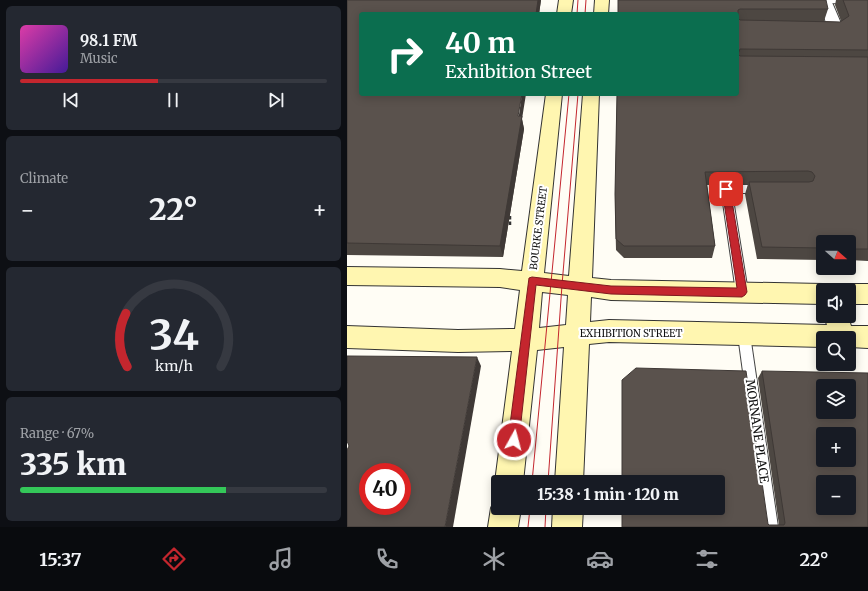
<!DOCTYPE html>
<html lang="en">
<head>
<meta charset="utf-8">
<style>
	:root { --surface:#171b24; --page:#242831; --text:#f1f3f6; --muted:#9ea1a6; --line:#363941; --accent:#c4262e }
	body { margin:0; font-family:Merriweather,serif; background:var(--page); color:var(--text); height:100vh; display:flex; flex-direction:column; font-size:15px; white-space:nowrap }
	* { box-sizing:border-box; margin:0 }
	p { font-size:13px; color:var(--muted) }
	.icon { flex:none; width:22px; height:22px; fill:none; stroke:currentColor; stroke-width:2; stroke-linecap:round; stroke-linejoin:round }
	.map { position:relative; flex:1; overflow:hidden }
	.side { display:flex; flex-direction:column; gap:6px; padding:6px; background:#0d0f14; width:347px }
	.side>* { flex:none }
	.top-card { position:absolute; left:12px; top:12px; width:380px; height:84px; border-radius:4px; box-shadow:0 2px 10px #0003; background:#0b6e4f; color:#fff; overflow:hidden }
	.needle { width:26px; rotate:111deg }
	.buttons { position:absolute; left:469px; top:235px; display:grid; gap:8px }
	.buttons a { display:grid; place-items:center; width:40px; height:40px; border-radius:4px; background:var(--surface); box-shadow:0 2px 10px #0003; font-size:20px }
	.speed { position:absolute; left:12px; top:463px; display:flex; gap:8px; font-size:20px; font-weight:700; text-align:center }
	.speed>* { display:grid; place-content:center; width:52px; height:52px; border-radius:50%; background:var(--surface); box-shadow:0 2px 10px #0003; line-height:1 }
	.speed .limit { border:6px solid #d22; background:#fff; color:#111 }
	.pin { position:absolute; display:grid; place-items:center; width:34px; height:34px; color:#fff; margin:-17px; border-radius:8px; box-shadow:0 2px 6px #0006 }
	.me { position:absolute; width:44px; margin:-22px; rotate:7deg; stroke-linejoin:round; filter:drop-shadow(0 0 3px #0008) }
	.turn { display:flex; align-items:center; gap:14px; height:84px; padding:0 20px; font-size:18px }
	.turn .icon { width:52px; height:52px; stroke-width:2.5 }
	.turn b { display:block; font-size:28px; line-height:34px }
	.big { font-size:30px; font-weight:800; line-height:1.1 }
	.side .tile { flex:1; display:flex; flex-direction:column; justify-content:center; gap:6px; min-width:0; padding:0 14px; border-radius:6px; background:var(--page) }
	.side .dial { align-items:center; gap:0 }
	.dial svg { height:104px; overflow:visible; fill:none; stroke:var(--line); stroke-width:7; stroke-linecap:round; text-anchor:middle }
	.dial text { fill:var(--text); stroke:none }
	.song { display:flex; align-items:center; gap:12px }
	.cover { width:48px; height:48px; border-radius:6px; background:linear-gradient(135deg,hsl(320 70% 55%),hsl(260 70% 35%)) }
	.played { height:4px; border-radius:2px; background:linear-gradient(90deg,var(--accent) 45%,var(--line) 45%) }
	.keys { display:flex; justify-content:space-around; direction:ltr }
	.heat { display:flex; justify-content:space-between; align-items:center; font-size:22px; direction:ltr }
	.charge { height:6px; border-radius:3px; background:linear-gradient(90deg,#34c759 67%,var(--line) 0) }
	.trip { position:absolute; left:144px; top:475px; width:234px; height:40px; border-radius:4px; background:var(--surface); box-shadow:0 2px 10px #0003; font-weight:800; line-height:40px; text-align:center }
	.tab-bar { display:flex; height:64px; justify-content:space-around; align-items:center; background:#090b0e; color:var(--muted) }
	.tab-bar .icon { width:28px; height:28px }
	.tab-bar .selected { color:var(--accent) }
	.tab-bar b { font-size:18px; color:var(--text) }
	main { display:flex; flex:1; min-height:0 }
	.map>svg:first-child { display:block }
</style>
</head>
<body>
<main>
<section class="side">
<div class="tile">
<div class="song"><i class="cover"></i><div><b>98.1 FM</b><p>Music</p></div></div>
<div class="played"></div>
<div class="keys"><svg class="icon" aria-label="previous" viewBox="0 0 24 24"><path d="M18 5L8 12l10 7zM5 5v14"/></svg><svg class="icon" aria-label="pause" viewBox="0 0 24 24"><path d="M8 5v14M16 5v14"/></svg><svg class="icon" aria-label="next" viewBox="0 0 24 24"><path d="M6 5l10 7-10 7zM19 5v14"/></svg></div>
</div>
<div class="tile"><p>Climate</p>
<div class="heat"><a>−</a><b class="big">22°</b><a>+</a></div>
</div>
<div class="tile dial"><svg viewBox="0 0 100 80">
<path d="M14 69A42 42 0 1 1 86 69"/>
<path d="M14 69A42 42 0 0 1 13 28" stroke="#c4262e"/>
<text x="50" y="56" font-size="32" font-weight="700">34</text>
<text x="50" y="72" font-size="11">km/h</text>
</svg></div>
<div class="tile"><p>Range · 67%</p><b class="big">335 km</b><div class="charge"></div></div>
</section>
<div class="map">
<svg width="521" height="527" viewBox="0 0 521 527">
	<rect width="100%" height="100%" fill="#fffdf5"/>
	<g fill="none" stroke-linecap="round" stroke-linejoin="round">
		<g stroke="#444" stroke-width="2">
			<g id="lane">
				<path d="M475,0h46v4l-43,-1h-3z"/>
				<path d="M379,185h34l3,1 2,3 -2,3 -3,1h-28l16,99 -2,3 -4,2 -4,-2 -2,-3 -15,-103 2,-3z"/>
				<path d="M397,330l4,1 2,4 28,192h-14l-26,-192 2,-4z"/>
			</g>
		</g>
		<g stroke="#444" stroke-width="2">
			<path id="street" d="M472,0h12l12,28 -3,3 -5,2 -27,-2 -3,-3 3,-3 18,-2z"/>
		</g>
		<g stroke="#333" stroke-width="2">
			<g id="secondary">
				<path d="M212,0h14l-2,14h-14z"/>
				<path d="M248,0h14l-1,14h-14z"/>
				<path d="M199,94h16l-18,179 25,3 14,-182h16l-7,184 19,2 212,4 8,3 2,3h-10v14l-212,-4 -20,-3 -1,25 19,-2 218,5 -3,-9h24l3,10h17v22l-19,-1v-9h-26v9l-214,-5 -20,2 -6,138h-28l9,-135 -27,3 -14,132h-25v8l-3,-8 17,-131 -54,1 -111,-4v-22l111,4 57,-1 5,-39 -20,-3 -153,-2v-18l153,2 22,2zM195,292l26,3 -2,30 -27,3z"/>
				<path d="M502,284h19v20h-19v-14h-10l2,-3z"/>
				<path d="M151,497v11h23l-3,19h-30l3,-19 5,-10z"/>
				<path d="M206,508h30l-1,19h-30z"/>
			</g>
		</g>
		<path stroke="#333" stroke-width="2.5" stroke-dasharray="3.5 2" stroke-linecap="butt" d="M163,216v10"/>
		<use href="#lane" fill="#fff" fill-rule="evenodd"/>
		<use href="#street" fill="#fff" fill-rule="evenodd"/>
		<use href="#secondary" fill="#fff6b0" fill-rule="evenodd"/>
		<g stroke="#c4262e" stroke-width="1">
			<path d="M230,14l1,-14"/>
			<path d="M238,14l1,-14"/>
			<path d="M185,482l37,-388"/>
			<path d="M201,482l14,-197 16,-191"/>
			<path d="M181,527l2,-19"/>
			<path d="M198,527l1,-19"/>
		</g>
	</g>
	<g fill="#4d4742">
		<path d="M0,0h194l-2,14h-178l161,105 2,10 -21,128 -156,-2z"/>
		<path d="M271,0l210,9 -4,12 16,1 1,-1 -6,-16 1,-5h32v261l-19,-1v-18h-26v18l-66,-1 -12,-65 3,-10 -41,1 8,61 -3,12h-88l-8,-8 -1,-44 2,-112h120v-80z"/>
		<path d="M415,371l106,156h-246v-19h96v-26h-96v-102l146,144 1,1h10l-21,-147z"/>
	</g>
	<g fill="#3f3936">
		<path d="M191,0h3l-2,14h-3z"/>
		<path d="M175,94h4l-4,25 2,10 -21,128 -3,-11z"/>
		<path d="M130,357l4,9 -28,161h-8z"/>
	</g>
	<g fill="#5a524d" stroke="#3f3936" fill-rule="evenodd">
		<path d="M0,0h191l-2,14h-175v80h161l-4,22h4l-22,130 -153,-3z"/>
		<path d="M271,0h208l2,9h-88l-2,1v8l2,2 100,2 9,-6 -6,-16h25v50l-128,-1 -2,5 2,2 128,1v192h-19v-7h-26v6l-61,-1 -13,-65h60l4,-1 2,-5 -3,-4 -4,-1 -103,1 10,74h-91l-8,-7 -1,-45 2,-100h120v-80h-119z"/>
		<path d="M0,356l130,1 -32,170h-98v-77l2,-4 -2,-5zM21,472h34v34h-34z"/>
		<path d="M289,368l110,3 22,153 1,1h15l1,-2 -23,-152 106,2v154h-246v-19h96v-26h-96v-102zM476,386h26v26h-26zM476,434h26v26h-26zM476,482h26v26h-26z"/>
	</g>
	<path fill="#c4262e" stroke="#7f191e" d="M377,186h2l4,3 17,103 -2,3 -3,2 -131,-3 -75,-9 -17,155 -1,4 -4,2 -4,-2 -2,-4 21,-162 3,-1 79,9 126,2 -15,-99z"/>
	<g text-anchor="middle" stroke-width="4" stroke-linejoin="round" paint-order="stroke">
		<g font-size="10" fill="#111" stroke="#fff">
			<text transform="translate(191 228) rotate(-83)" y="4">BOURKE STREET</text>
			<text x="284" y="337">EXHIBITION STREET</text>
		</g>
		<g font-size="12" fill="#111" stroke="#fff">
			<text transform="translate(410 431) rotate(82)" y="4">MORNANE PLACE</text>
		</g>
	</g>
</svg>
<div class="buttons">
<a><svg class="needle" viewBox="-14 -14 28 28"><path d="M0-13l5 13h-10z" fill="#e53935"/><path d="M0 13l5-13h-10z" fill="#9ea1a6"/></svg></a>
<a><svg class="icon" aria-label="sound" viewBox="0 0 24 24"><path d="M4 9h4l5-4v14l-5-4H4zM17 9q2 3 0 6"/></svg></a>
<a><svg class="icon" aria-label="search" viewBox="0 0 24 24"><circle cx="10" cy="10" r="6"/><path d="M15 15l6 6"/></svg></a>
<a><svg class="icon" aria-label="layers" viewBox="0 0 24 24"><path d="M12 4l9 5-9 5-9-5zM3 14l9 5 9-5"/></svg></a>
<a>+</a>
<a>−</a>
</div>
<div class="speed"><div class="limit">40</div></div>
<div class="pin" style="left:379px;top:189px;background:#d93025"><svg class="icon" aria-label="arrive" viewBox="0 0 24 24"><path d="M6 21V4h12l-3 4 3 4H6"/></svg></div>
<svg class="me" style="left:167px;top:440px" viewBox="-20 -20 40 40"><circle r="17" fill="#c4262e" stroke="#fff" stroke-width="3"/><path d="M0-11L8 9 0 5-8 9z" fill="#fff"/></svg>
<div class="trip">15:38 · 1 min · 120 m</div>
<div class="top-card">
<div class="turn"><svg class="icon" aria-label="right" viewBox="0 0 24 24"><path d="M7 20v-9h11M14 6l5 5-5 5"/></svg><div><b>40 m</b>Exhibition Street</div></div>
</div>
</div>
</main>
<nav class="tab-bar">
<b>15:37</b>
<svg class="icon selected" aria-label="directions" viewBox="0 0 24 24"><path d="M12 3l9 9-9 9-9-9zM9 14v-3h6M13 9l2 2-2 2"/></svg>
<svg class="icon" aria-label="music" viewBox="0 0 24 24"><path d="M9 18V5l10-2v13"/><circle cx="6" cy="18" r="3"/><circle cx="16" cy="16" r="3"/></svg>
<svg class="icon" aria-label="phone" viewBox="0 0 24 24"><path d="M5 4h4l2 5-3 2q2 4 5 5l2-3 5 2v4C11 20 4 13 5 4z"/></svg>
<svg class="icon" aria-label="climate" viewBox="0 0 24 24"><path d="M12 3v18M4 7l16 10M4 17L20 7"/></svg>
<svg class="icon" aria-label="car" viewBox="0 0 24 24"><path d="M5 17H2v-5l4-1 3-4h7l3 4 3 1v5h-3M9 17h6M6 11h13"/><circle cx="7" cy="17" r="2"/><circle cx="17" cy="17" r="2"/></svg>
<svg class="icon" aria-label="filters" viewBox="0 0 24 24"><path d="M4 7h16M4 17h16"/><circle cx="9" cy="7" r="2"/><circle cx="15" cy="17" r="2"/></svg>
<b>22°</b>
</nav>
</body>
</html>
